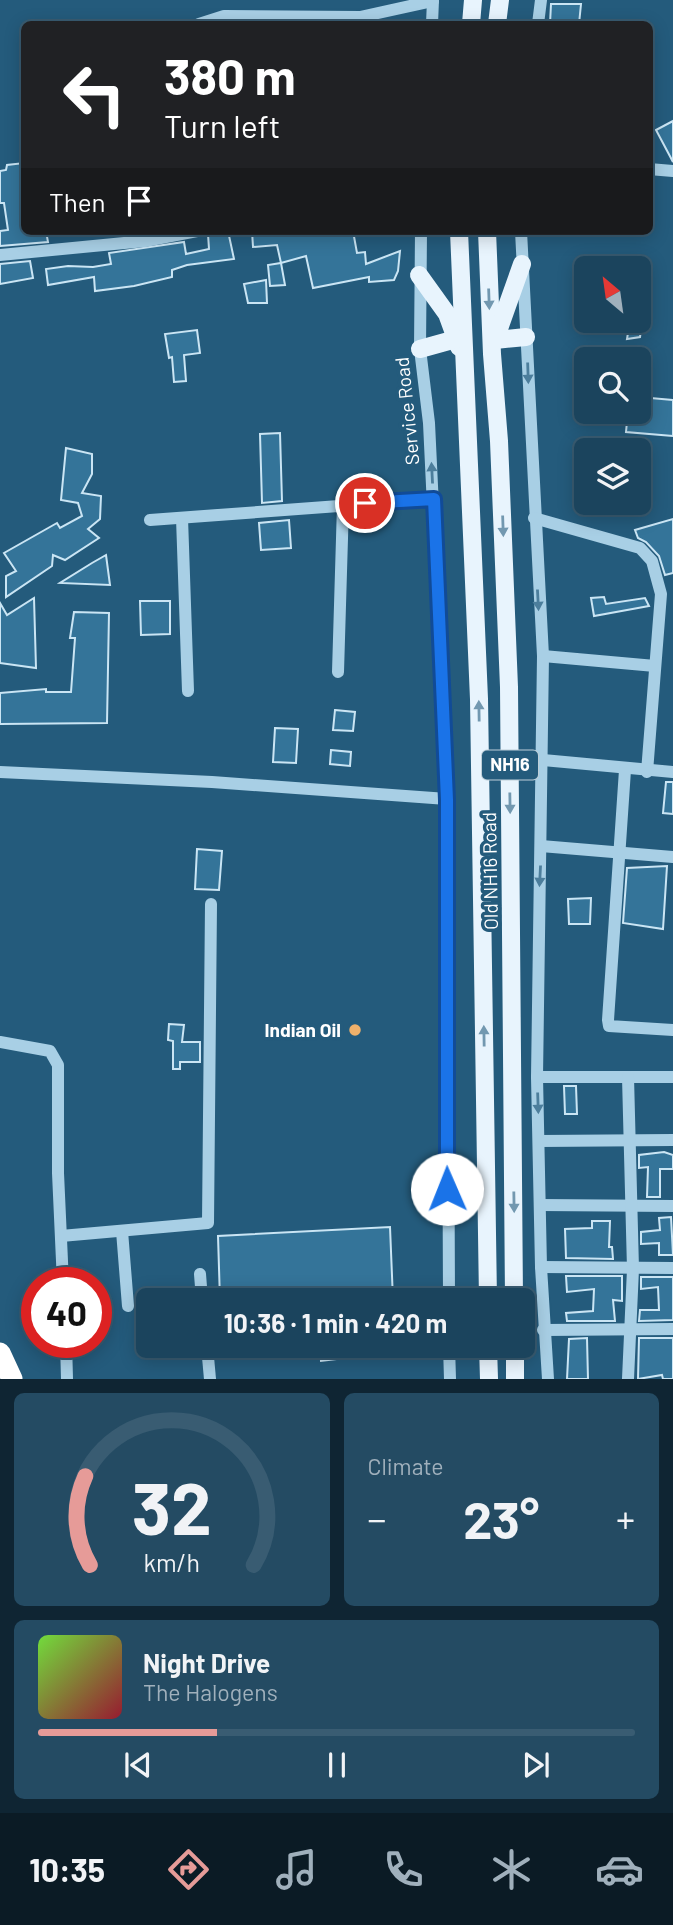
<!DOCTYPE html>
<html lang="en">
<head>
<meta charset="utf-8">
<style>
	:root { --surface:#1b445d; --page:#244b63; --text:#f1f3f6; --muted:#a0b0bc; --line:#395c72; --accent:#e69b98 }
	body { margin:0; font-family:Barlow,sans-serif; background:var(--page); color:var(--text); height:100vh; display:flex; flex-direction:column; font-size:26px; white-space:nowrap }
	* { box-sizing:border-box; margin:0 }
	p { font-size:23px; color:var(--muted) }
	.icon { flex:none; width:38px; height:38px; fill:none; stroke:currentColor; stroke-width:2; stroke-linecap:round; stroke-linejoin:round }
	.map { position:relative; height:1379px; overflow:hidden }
	.sheet { display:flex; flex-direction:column; gap:14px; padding:14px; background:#0f2533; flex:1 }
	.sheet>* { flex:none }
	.top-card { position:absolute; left:21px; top:21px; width:632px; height:214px; border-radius:10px; box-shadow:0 4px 18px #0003,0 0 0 2px var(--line); background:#202124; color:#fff; overflow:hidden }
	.needle { width:46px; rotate:331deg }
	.buttons { position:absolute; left:574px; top:256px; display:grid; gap:14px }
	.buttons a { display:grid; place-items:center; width:77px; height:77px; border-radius:10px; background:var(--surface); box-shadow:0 4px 18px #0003,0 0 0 2px var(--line); font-size:35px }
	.speed { position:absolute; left:21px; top:1267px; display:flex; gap:14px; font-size:35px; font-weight:700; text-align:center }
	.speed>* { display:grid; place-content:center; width:91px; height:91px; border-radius:50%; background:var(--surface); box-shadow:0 4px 18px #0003,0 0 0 2px var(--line); line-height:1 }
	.speed .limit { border:10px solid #d22; background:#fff; color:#111 }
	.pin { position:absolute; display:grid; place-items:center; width:60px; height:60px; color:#fff; margin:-30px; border:4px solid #fff; border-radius:50%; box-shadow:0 2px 7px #0007 }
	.me { position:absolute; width:77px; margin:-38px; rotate:359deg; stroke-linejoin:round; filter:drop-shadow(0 0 5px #0008) }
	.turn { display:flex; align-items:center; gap:24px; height:147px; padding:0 28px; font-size:32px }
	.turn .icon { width:91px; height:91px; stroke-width:2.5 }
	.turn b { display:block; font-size:49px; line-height:60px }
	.then { display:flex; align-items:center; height:66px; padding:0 28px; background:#0003; gap:14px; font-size:26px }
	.big { font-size:52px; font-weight:700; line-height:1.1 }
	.sheet .widget { flex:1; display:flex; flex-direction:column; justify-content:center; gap:10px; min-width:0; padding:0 24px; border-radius:10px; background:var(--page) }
	.sheet .dial { align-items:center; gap:0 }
	.dial svg { height:182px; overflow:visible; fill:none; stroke:var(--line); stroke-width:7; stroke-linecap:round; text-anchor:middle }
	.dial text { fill:var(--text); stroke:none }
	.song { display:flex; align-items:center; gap:21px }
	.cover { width:84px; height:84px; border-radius:10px; background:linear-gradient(135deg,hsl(100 70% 55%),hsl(350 70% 35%)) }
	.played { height:7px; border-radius:4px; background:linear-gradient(90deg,var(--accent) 30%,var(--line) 30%) }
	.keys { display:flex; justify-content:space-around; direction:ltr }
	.heat { display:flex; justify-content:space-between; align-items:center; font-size:38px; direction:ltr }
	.sheet .tiles { flex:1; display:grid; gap:14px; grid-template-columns:1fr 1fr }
	.widget:last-child { grid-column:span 2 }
	.trip { position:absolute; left:136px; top:1288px; width:399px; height:70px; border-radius:10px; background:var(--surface); box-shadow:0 4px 18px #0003,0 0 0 2px var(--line); font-weight:700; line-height:70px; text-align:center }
	.dock { display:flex; height:112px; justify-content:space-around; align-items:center; background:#0b1b25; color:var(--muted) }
	.dock .icon { width:49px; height:49px }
	.dock .selected { color:var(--accent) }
	.dock b { font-size:32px; color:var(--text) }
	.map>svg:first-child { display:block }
</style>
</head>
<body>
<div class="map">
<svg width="673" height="1379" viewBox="0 0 673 1379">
	<rect width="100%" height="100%" fill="#245b7c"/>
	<g fill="#347499" stroke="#cae5f4" stroke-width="2">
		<path d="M551,4h30l-2,20h-29z"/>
		<path d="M673,121v41l-17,-32z"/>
		<path d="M24,163v68h22l2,11 -48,4v-15l8,-1 -4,-27h-4v-32l6,-1 1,-5z"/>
		<path d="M218,231h10l6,28 -47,6 -15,5v7l-38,9 -39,5 -1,-14 -46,8 -2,-16 22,-3 25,1 18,-3 -2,-11 75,-11 2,12 23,-5 -1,-15z"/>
		<path d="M252,231h101l4,22 8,-1 1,12 34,-13 -2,20 -4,9 -25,2v-5l-56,11 -7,-32 -25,7 -4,-18 -24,2z"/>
		<path d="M30,261l3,17 -33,6v-20z"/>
		<path d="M281,263l4,22 -15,1 -2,-21z"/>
		<path d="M266,280l1,23h-19l-4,-19z"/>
		<path d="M622,320h24v11l-5,-1 -1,7 -13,2 1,-6 -6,-1z"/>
		<path d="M197,330l3,23 -16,2 2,26 -12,1 -2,-25 -3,1 -4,-24z"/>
		<path d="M639,397l34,3v36l-47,-4 2,-21h11z"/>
		<path d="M280,433l2,68 -20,2 -2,-69z"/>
		<path d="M66,448l26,6v20l-10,19 19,3 -1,23 -12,10 11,9 -34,22 -12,-5 -1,11 -46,31v-21l10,-5 -12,-18 53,-30 3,5 22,-12 -4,-13 -17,-3z"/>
		<path d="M673,519v54l-8,2 -6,-19 -13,-14 -8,-4 -3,-8z"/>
		<path d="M289,520l2,28 -30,2 -2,-27z"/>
		<path d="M106,555l4,30 -50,-2 32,-20z"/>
		<path d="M604,597l2,7 39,-6 4,8 -55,10 -3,-18z"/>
		<path d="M34,598l2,70 -36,-5v-60l7,12z"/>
		<path d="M140,601h30v33l-29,1z"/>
		<path d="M74,612l35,1 -2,110 -107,1v-31l46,-4v3h25l4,-54h-5z"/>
		<path d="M335,710l20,2 -2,19 -20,-1z"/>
		<path d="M275,728l23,1 -2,34 -23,-1z"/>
		<path d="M331,750l20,2 -1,14 -20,-2z"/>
		<path d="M666,782h7v32l-10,-1z"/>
		<path d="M197,849l25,2 -3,39 -24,-1z"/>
		<path d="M667,866l-4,63 -40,-6 4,-55z"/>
		<path d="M591,898l-1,26h-21l-1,-25z"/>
		<path d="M169,1024l15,1 -2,17h18v20h-20v7h-7v-28l-5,-1z"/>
		<path d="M564,1086h12l1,28h-12z"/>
		<path d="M664,1152l9,3v14h-13v28h-13l1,-30 -9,1v-13z"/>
		<path d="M671,1217l2,38h-14v-12l-18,1v-12l19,-2 -1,-12z"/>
		<path d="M592,1221h18l-1,26h3l1,12 -47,-1 -1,-29 27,-1z"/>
		<path d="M390,1227l3,73h-173l-2,-64z"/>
		<path d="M566,1276h56v25l-9,-1 2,21h-48l-1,-8 27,-2 1,-22 -27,3z"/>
		<path d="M641,1277h32v43l-34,1 1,-11h19l-1,-23 -17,2z"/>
		<path d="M587,1338l1,41h-21l2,-40z"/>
		<path d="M639,1338h34v41h-10l-1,-4 -24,4z"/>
		<path d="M320,1346h75v6l-74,9z"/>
	</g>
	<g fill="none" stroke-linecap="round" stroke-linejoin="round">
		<g stroke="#a8cfe5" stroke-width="12">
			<path d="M199,24l25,-8 136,1 73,-16"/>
			<path d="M432,24l1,-24"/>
			<path d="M538,24l3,-24"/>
			<path d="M649,169l24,2"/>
			<path d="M421,231l-1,118 9,74 18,376 2,501"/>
			<path d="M521,231l22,425 -6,421 4,190 7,112"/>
			<path d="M0,255l145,-14 52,-10"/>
			<path d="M182,518l6,173"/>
			<path d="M534,518l106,30 12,13 9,33 -14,178"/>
			<path d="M150,520l284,-21"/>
			<path d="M543,656l112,10"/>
			<path d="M338,672l5,-167"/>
			<path d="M543,760l130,12"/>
			<path d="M625,770l-17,250 1,6 64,4"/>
			<path d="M0,772l212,10 235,17"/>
			<path d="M541,846l132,11"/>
			<path d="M0,1042l50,9 8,14v108l5,110"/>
			<path d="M537,1077h136"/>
			<path d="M539,1141l134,-1"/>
			<path d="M540,1205l133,1"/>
			<path d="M122,1231l6,75"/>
			<path d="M61,1236l147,-13 3,-319"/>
			<path d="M541,1267l132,1"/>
			<path d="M200,1274l2,26"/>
			<path d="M543,1330l130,-1"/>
			<path d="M66,1342l1,37"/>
			<path d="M207,1346l3,33"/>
			<path d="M449,1346l1,33"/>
			<path d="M628,1379l5,-110 -5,-192"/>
		</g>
		<g stroke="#e8f4fd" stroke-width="18">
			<path d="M471,24l2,-24"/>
			<path d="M497,24l3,-24"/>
			<path d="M459,231l20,468 9,601"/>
			<path d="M487,231l5,123 7,87 10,246 5,613"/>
			<path d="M419,275l28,39 12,33"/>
			<path d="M495,340l27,-76"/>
			<path d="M495,340l31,-3"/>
			<path d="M420,349l36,-10"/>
			<path d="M488,1346l1,33"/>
			<path d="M515,1346v33"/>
		</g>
		<path stroke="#fff" stroke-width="21" d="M0,1353l12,26"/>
	</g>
	<defs><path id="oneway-solid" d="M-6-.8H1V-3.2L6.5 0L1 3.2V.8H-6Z" transform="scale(1.75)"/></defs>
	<g fill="#7298b0">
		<use href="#oneway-solid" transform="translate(489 299) rotate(88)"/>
		<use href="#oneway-solid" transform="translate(503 526) rotate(88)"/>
		<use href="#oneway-solid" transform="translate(479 711) rotate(-91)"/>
		<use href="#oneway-solid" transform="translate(510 803) rotate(89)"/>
		<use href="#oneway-solid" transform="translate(484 1036) rotate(-91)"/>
		<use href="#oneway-solid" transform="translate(514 1202) rotate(89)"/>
	</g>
	<g fill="#4c7e9c">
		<use href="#oneway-solid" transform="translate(528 373) rotate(88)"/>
		<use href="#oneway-solid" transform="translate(432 473) rotate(-93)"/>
		<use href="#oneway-solid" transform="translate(538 600) rotate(87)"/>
		<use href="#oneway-solid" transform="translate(540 876) rotate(93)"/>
		<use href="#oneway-solid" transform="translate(538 1103) rotate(88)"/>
	</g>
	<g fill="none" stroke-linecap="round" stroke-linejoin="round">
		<g stroke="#114b97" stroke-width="18">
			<path id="route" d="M365,503l69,-4 13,301v389"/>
		</g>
		<use href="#route" stroke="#1a73e8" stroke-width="12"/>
	</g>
	<circle fill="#efb16b" stroke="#245b7c" stroke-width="2.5" cx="355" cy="1030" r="7"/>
	<g text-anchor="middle" stroke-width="7" stroke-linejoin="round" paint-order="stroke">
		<rect fill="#245b7c" stroke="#bdced8" stroke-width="2" x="482" y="750.5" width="56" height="29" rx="5"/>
		<g font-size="18" font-weight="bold" fill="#fff">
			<text x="510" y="771">NH16</text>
		</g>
		<g font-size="19" fill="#fff" stroke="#245b7c">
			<text transform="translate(407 411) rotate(-96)" y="7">Service Road</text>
			<text transform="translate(490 871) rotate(-91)" y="7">Old NH16 Road</text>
		</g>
		<g font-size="19" font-weight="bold" fill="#fff" stroke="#245b7c" text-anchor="end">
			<text x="341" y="1037">Indian Oil</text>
		</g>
	</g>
</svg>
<div class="buttons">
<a><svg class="needle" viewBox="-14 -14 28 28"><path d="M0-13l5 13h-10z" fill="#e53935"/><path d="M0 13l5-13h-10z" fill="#a0b0bc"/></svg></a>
<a><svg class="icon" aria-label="search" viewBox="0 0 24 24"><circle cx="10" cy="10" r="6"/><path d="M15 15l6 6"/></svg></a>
<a><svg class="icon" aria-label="layers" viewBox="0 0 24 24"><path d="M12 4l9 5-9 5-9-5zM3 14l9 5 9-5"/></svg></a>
</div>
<div class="speed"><div class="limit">40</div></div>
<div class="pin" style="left:365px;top:503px;background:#d93025"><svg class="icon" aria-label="arrive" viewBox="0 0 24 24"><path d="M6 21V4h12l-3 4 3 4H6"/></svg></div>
<svg class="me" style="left:447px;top:1189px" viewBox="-20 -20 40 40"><circle r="19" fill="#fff"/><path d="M0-13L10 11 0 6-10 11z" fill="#1a73e8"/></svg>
<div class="trip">10:36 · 1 min · 420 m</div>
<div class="top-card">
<div class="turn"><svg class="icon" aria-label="left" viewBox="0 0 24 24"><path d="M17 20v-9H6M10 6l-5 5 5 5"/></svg><div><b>380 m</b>Turn left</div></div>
<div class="then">Then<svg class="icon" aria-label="arrive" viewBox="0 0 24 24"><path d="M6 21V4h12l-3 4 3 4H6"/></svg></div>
</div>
</div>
<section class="sheet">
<div class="tiles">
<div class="widget dial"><svg viewBox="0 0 100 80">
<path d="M14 69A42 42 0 1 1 86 69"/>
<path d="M14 69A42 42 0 0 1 12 30" stroke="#e69b98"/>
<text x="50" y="56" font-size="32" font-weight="700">32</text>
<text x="50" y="72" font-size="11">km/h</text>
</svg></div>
<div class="widget"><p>Climate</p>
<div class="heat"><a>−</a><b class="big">23°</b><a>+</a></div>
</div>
<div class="widget">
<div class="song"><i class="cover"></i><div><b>Night Drive</b><p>The Halogens</p></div></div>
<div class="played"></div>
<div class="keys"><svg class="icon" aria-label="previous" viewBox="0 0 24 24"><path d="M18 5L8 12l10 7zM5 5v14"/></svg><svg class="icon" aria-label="pause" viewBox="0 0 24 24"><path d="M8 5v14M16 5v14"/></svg><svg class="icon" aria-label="next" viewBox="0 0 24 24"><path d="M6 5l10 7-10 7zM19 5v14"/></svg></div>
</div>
</div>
</section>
<nav class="dock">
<b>10:35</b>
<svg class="icon selected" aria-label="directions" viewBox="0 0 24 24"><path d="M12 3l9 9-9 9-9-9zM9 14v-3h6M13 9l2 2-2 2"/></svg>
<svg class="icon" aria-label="music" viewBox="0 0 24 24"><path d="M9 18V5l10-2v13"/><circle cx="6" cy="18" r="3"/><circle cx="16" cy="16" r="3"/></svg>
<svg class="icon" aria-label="phone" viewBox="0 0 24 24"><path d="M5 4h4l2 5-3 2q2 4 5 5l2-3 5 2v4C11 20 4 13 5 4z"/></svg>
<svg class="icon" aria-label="climate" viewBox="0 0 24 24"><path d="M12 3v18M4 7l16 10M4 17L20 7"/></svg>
<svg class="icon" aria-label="car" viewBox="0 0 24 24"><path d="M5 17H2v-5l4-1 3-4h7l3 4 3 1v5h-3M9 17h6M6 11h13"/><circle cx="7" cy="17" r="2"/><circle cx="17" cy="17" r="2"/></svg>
</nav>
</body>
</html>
